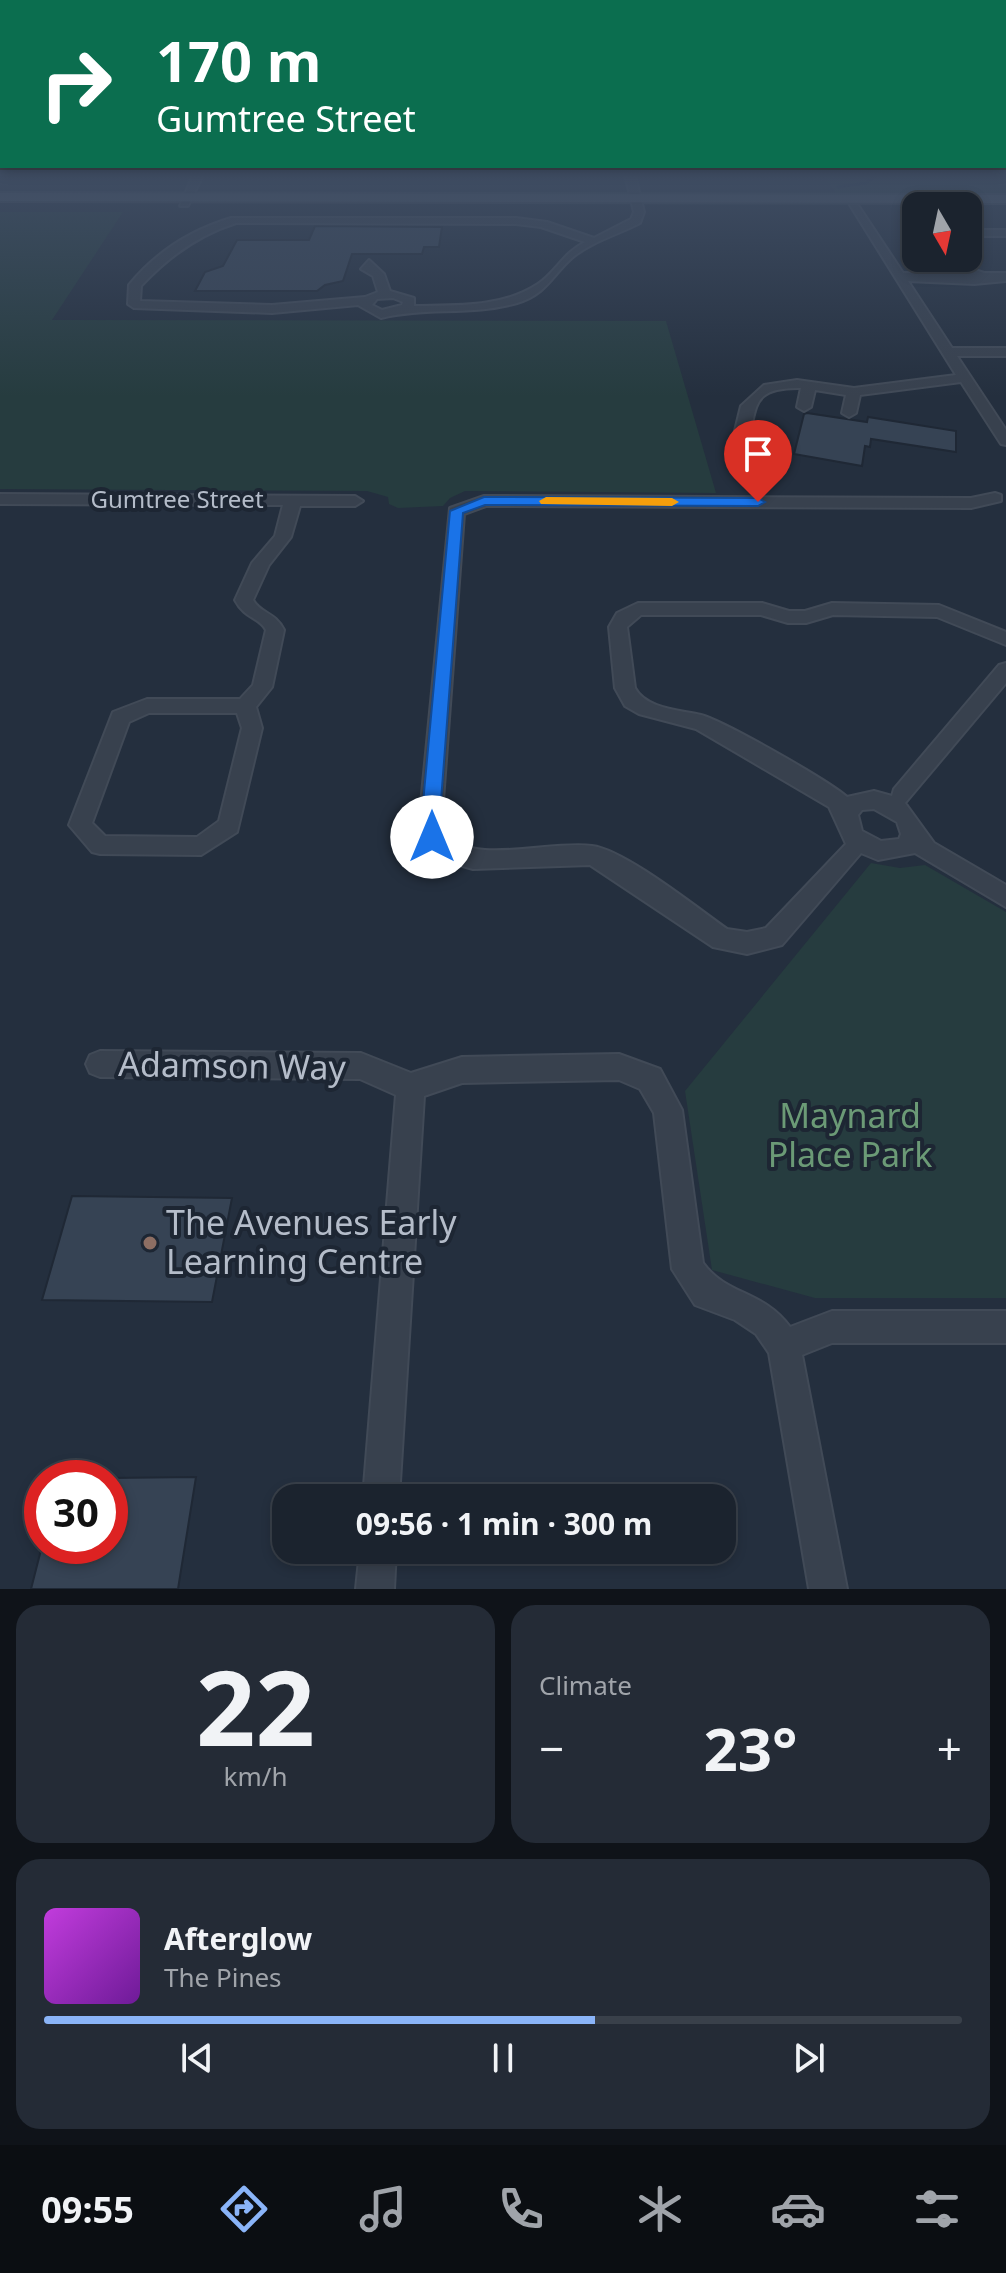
<!DOCTYPE html>
<html lang="en">
<head>
<meta charset="utf-8">
<style>
	:root { --surface:#1b232e; --page:#242b36; --text:#f1f3f6; --muted:#a0a4aa; --line:#39404a; --accent:#8ab4f8 }
	body { margin:0; font-family:"Noto Sans",sans-serif; background:var(--page); color:var(--text); height:100vh; display:flex; flex-direction:column; font-size:30px; white-space:nowrap }
	* { box-sizing:border-box; margin:0 }
	p { font-size:26px; color:var(--muted) }
	.icon { flex:none; width:44px; height:44px; fill:none; stroke:currentColor; stroke-width:2; stroke-linecap:round; stroke-linejoin:round }
	.map { position:relative; height:1589px; overflow:hidden }
	.panel { display:flex; flex-direction:column; gap:16px; padding:16px; background:#0f1319; flex:1 }
	.panel>* { flex:none }
	.banner { position:absolute; left:0px; top:0px; width:1006px; height:168px; box-shadow:0 4px 12px #0003,0 0 0 2px var(--line); background:#0b6e4f; color:#fff; overflow:hidden }
	.needle { width:52px; rotate:171deg }
	.buttons { position:absolute; left:902px; top:192px; display:grid; gap:16px }
	.buttons a { display:grid; place-items:center; width:80px; height:80px; border-radius:16px; background:var(--surface); box-shadow:0 4px 12px #0003,0 0 0 2px var(--line); font-size:40px }
	.speed { position:absolute; left:24px; top:1460px; display:flex; gap:16px; font-size:40px; font-weight:700; text-align:center }
	.speed>* { display:grid; place-content:center; width:104px; height:104px; border-radius:50%; background:var(--surface); box-shadow:0 4px 12px #0003,0 0 0 2px var(--line); line-height:1 }
	.speed .limit { border:12px solid #d22; background:#fff; color:#111 }
	.pin { position:absolute; display:grid; place-items:center; width:68px; height:68px; color:#fff; margin:-82px -34px; border-radius:50% 50% 50% 0; rotate:-45deg; box-shadow:0 0 8px #0007 }
	.pin .icon { rotate:45deg }
	.me { position:absolute; width:88px; margin:-44px; rotate:0deg; stroke-linejoin:round; filter:drop-shadow(0 0 6px #0008) }
	.turn { display:flex; align-items:center; gap:28px; height:168px; padding:0 24px; font-size:36px }
	.turn .icon { width:104px; height:104px; stroke-width:2.5 }
	.turn b { display:block; font-size:56px; line-height:68px }
	.big { font-size:60px; font-weight:700; line-height:1.1 }
	.panel .card { flex:1; display:flex; flex-direction:column; justify-content:center; gap:12px; min-width:0; padding:0 28px; border-radius:24px; background:var(--page) }
	.panel .dial { align-items:center; gap:0 }
	.dial b { font-size:104px; line-height:1 }
	.song { display:flex; align-items:center; gap:24px }
	.cover { width:96px; height:96px; border-radius:12px; background:linear-gradient(135deg,hsl(290 70% 55%),hsl(280 70% 35%)) }
	.played { height:8px; border-radius:4px; background:linear-gradient(90deg,var(--accent) 60%,var(--line) 60%) }
	.keys { display:flex; justify-content:space-around; direction:ltr }
	.heat { display:flex; justify-content:space-between; align-items:center; font-size:44px; direction:ltr }
	.panel .tiles { flex:1; display:grid; gap:16px; grid-template-columns:1fr 1fr }
	.card:last-child { grid-column:span 2 }
	.trip { position:absolute; left:272px; top:1484px; width:464px; height:80px; border-radius:24px; background:var(--surface); box-shadow:0 4px 12px #0003,0 0 0 2px var(--line); font-weight:700; line-height:80px; text-align:center }
	.tab-bar { display:flex; height:128px; justify-content:space-around; align-items:center; background:#0b0e12; color:var(--muted) }
	.tab-bar .icon { width:56px; height:56px }
	.tab-bar .selected { color:var(--accent) }
	.tab-bar b { font-size:36px; color:var(--text) }
	.map>svg:first-child { display:block }
</style>
</head>
<body>
<div class="map">
<svg width="1006" height="1589" viewBox="0 0 1006 1589">
	<rect width="100%" height="100%" fill="#242f3e"/>
	<g fill="#263c3f">
		<path d="M824,175h182v18h-170z"/>
		<path d="M0,212h123l-71,108 614,1 50,172 -251,-2 -15,7 -7,8 -45,2 -9,-4 -1,-7 -21,-6 -367,-2z"/>
		<path d="M871,863l29,5 25,-3 81,47v386h-191l-103,-28 -27,-179z"/>
	</g>
	<g fill="none" stroke-linecap="round" stroke-linejoin="round">
		<path stroke="#17263c" stroke-width="3" d="M838,187l28,-4 10,-8"/>
	</g>
	<g fill="#364354" stroke="#1f2835" stroke-width="2">
		<path d="M315,226l127,1 -3,20h-15l-2,7h-70l-9,27 -18,4 -8,6h-122l10,-19 18,-6 14,-26h72z"/>
		<path d="M807,413l60,9 1,-5 88,14v21l-85,-13 -1,8 -5,-1 -3,20 -68,-12 10,-40z"/>
		<path d="M72,1196l160,2 -20,104 -170,-2z"/>
		<path d="M196,1477l-18,112h-147l11,-43h68v-68z"/>
	</g>
	<g fill="none" stroke-linecap="round" stroke-linejoin="round">
		<g stroke="#414a57" stroke-width="4">
			<g id="minor">
				<path d="M193,175h10l-15,31h-8z"/>
				<path d="M625,175h10l9,37 -4,11c-21,11 -49,19 -67,34 -21,18 -26,37 -56,46 -45,13 -92,4 -136,15l-23,-13 -86,8 -138,-5 -6,-4 1,-19c27,-33 62,-55 102,-67h285l31,4 47,16 37,-19 3,-7zM236,223l280,1 25,3 44,15c-23,12 -28,29 -47,42 -36,24 -83,21 -124,22v-8l-24,-7 -6,-17 -15,-14 -8,9 12,7 5,16 -13,5 -93,8 -132,-4 1,-15c27,-29 57,-51 95,-63zM393,298l10,4 -1,3 -20,5 -10,-5 5,-6z"/>
				<path d="M850,205h8l45,68h56l13,-4 12,4h22v8l-32,3 -66,-3 44,67h54v8h-49l49,74v15l-5,-1 -40,-62 -101,13 -4,18 -7,4 -7,-4 4,-18 -31,-5 -4,17 -7,4 -7,-4 4,-19c-56,-1 -41,24 -56,58l-13,-3 9,-37 23,-21 33,-5 57,8 102,-13z"/>
				<path d="M968,230h37l1,6h-38z"/>
				<path d="M995,493l6,2v6l-30,7 -485,-2 -22,8 -22,300 1,20c31,32 107,6 149,12 33,4 105,62 135,83l20,3 19,-4 80,-84 -17,-37 -133,-78 -57,-15 -14,-8 -10,-18 -6,-61 8,-14 21,-10h124l27,8h16l27,-8 107,2 67,27v13l-69,-28 -104,-2 -27,8h-18l-27,-8h-120l-14,12 8,61c11,21 45,22 66,27 23,6 128,66 146,82l27,-6 18,5 2,-7 105,-124 7,-2v20l-101,120 29,40 72,42v22l-91,-54 -37,7 -17,-7 -79,92 -35,9 -34,-7 -123,-82 -117,4 -35,-10 -17,-22 -1,-23 30,-306 34,-12 487,2zM874,809l23,13 4,12 -2,5 -18,2 -19,-10 -4,-16 4,-5z"/>
				<path d="M0,494l355,2 8,5 -8,5h-55l-9,31 -22,28 -16,35c8,14 22,12 31,30l-12,57 -16,20 6,21 -25,104 -36,23 -101,-1 -8,-2 -23,-27 44,-113 34,-13h93l13,-14 13,-55c-7,-13 -21,-11 -31,-30l17,-37 23,-27 8,-31 -283,-1zM149,713h88l5,15 -23,93 -22,16 -92,-1 -13,-13 37,-101z"/>
				<path d="M100,1051l261,2 50,20 51,-16 157,-3 41,15 22,41 21,153c24,33 60,27 87,64l42,-16h174v32h-174l-30,12 45,234h-38l-40,-236 -13,-19 -21,-14 -40,-15 -23,-36 -18,-156 -14,-24 -21,-9 -157,3 -38,13 -25,402h-36l33,-403 -36,-16 -260,-2 -10,-4 -4,-9 4,-9z"/>
				<path d="M360,1550h36l-2,39h-38z"/>
			</g>
		</g>
		<g stroke="#414a57" stroke-width="4">
			<path id="major" d="M0,193l1006,2v8l-1006,-2z"/>
		</g>
		<use href="#minor" fill="#38414e" fill-rule="evenodd"/>
		<use href="#major" fill="#56606e" fill-rule="evenodd"/>
	</g>
	<linearGradient id="sky" x2="0" y2="1"><stop stop-color="#141a22"/><stop offset="0.44" stop-color="#3f4d63"/><stop offset="1" stop-color="#3f4d63" stop-opacity="0"/></linearGradient>
	<rect width="1006" height="397" fill="url(#sky)"/>
	<path fill="#1a73e8" stroke="#114b97" stroke-width="2" d="M484,497l274,1 7,4 -7,4 -273,-1 -22,8 -23,301 2,23 -10,7 -9,-7 -1,-23 28,-303z"/>
	<path fill="#f59e0b" d="M546,497l126,1 7,4 -7,4 -131,-2 -2,-3z"/>
	<circle fill="#8d6e63" stroke="#1d2633" stroke-width="3" cx="150" cy="1243" r="8"/>
	<g text-anchor="middle" stroke-width="8" stroke-linejoin="round" paint-order="stroke">
		<g font-size="24" fill="#b4bcc9" stroke="#1d2633">
			<text x="177" y="508">Gumtree Street</text>
		</g>
		<g font-size="34" fill="#b4bcc9" stroke="#1d2633">
			<text transform="translate(232 1066) rotate(1)" y="12">Adamson Way</text>
		</g>
		<g font-size="34" fill="#6b9a76" stroke="#1d2633">
			<text x="850" y="1128">Maynard<tspan x="850" dy="39">Place Park</tspan></text>
		</g>
		<g font-size="34" fill="#b4bcc9" stroke="#1d2633" text-anchor="start">
			<text x="166" y="1235">The Avenues Early<tspan x="166" dy="39">Learning Centre</tspan></text>
		</g>
	</g>
</svg>
<div class="buttons">
<a><svg class="needle" viewBox="-14 -14 28 28"><path d="M0-13l5 13h-10z" fill="#e53935"/><path d="M0 13l5-13h-10z" fill="#a0a4aa"/></svg></a>
</div>
<div class="speed"><div class="limit">30</div></div>
<div class="pin" style="left:758px;top:502px;background:#d93025"><svg class="icon" aria-label="arrive" viewBox="0 0 24 24"><path d="M6 21V4h12l-3 4 3 4H6"/></svg></div>
<svg class="me" style="left:432px;top:837px" viewBox="-20 -20 40 40"><circle r="19" fill="#fff"/><path d="M0-13L10 11 0 6-10 11z" fill="#1a73e8"/></svg>
<div class="trip">09:56 · 1 min · 300 m</div>
<div class="banner">
<div class="turn"><svg class="icon" aria-label="right" viewBox="0 0 24 24"><path d="M7 20v-9h11M14 6l5 5-5 5"/></svg><div><b>170 m</b>Gumtree Street</div></div>
</div>
</div>
<section class="panel">
<div class="tiles">
<div class="card dial"><b>22</b><p>km/h</p></div>
<div class="card"><p>Climate</p>
<div class="heat"><a>−</a><b class="big">23°</b><a>+</a></div>
</div>
<div class="card">
<div class="song"><i class="cover"></i><div><b>Afterglow</b><p>The Pines</p></div></div>
<div class="played"></div>
<div class="keys"><svg class="icon" aria-label="previous" viewBox="0 0 24 24"><path d="M18 5L8 12l10 7zM5 5v14"/></svg><svg class="icon" aria-label="pause" viewBox="0 0 24 24"><path d="M8 5v14M16 5v14"/></svg><svg class="icon" aria-label="next" viewBox="0 0 24 24"><path d="M6 5l10 7-10 7zM19 5v14"/></svg></div>
</div>
</div>
</section>
<nav class="tab-bar">
<b>09:55</b>
<svg class="icon selected" aria-label="directions" viewBox="0 0 24 24"><path d="M12 3l9 9-9 9-9-9zM9 14v-3h6M13 9l2 2-2 2"/></svg>
<svg class="icon" aria-label="music" viewBox="0 0 24 24"><path d="M9 18V5l10-2v13"/><circle cx="6" cy="18" r="3"/><circle cx="16" cy="16" r="3"/></svg>
<svg class="icon" aria-label="phone" viewBox="0 0 24 24"><path d="M5 4h4l2 5-3 2q2 4 5 5l2-3 5 2v4C11 20 4 13 5 4z"/></svg>
<svg class="icon" aria-label="climate" viewBox="0 0 24 24"><path d="M12 3v18M4 7l16 10M4 17L20 7"/></svg>
<svg class="icon" aria-label="car" viewBox="0 0 24 24"><path d="M5 17H2v-5l4-1 3-4h7l3 4 3 1v5h-3M9 17h6M6 11h13"/><circle cx="7" cy="17" r="2"/><circle cx="17" cy="17" r="2"/></svg>
<svg class="icon" aria-label="filters" viewBox="0 0 24 24"><path d="M4 7h16M4 17h16"/><circle cx="9" cy="7" r="2"/><circle cx="15" cy="17" r="2"/></svg>
</nav>
</body>
</html>
